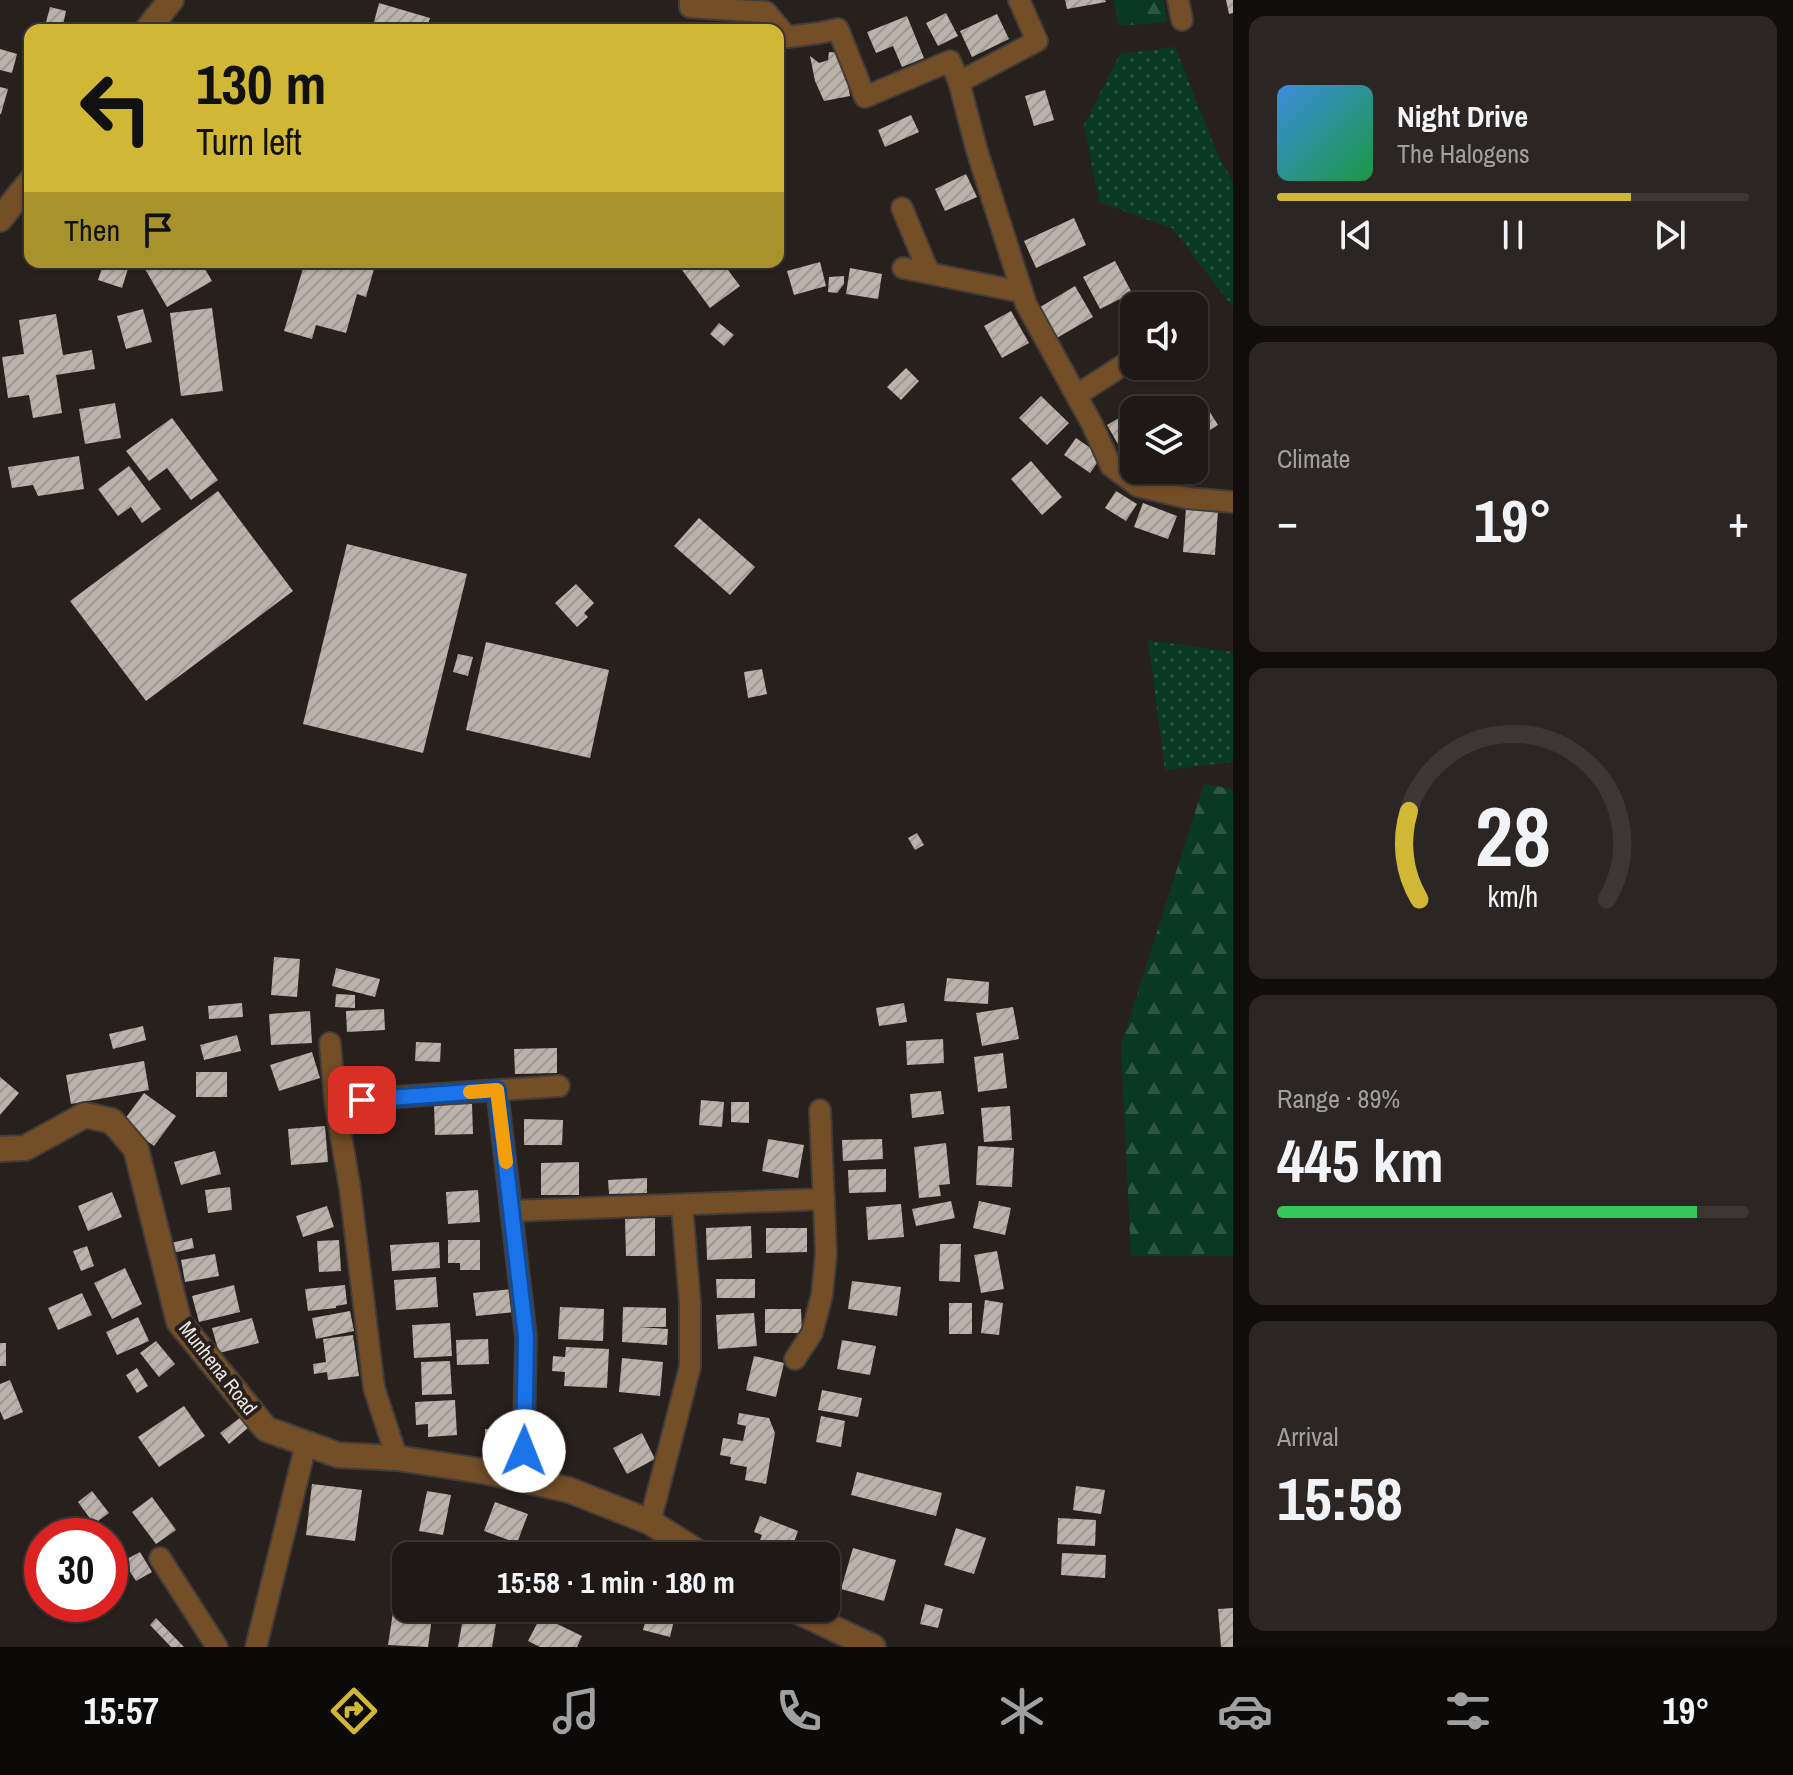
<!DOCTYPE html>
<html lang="en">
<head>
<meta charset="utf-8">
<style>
	:root { --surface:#1e1816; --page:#2b2523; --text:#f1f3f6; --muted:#a1a0a1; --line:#3c3735; --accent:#d1b736 }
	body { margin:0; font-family:"Archivo Narrow",sans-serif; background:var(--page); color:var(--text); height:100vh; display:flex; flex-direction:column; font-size:30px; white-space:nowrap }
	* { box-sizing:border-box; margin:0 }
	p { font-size:26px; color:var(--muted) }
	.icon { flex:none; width:44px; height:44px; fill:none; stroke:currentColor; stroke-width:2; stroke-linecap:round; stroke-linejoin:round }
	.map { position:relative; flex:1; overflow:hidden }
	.sheet { display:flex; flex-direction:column; gap:16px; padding:16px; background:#100d0c; width:560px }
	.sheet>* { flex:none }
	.banner { position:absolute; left:24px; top:24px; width:760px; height:244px; border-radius:16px; box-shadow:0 2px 6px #0004,0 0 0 2px var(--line); background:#d1b736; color:#111; overflow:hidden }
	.fabs { position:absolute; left:1120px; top:292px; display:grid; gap:16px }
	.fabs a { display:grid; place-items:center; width:88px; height:88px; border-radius:16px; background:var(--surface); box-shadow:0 2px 6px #0004,0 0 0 2px var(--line); font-size:40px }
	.speed { position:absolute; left:24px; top:1518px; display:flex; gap:16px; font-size:40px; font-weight:700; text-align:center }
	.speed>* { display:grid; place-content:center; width:104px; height:104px; border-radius:50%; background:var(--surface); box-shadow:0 2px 6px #0004,0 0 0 2px var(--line); line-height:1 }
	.speed .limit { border:12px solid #d22; background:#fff; color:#111 }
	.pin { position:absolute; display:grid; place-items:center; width:68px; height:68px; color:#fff; margin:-34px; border-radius:16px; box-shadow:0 4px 12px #0006 }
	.me { position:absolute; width:88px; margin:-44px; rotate:1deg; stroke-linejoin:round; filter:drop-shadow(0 0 6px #0008) }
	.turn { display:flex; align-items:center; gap:28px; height:168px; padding:0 40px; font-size:36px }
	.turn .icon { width:104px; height:104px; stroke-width:2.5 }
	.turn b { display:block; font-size:56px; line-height:68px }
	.then { display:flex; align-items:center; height:76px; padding:0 40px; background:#0003; gap:16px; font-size:30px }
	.big { font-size:60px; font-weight:800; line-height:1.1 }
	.sheet .widget { flex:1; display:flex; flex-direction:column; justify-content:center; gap:12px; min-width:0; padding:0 28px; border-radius:16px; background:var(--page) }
	.sheet .dial { align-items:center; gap:0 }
	.dial svg { height:208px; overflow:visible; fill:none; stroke:var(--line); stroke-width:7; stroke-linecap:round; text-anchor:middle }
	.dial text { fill:var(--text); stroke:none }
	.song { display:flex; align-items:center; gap:24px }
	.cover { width:96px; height:96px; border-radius:12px; background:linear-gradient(135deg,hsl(210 70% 55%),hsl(140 70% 35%)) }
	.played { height:8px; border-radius:4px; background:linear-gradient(90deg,var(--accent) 75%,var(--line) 75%) }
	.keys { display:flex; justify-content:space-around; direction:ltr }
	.heat { display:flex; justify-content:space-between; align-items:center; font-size:44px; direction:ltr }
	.charge { height:12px; border-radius:6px; background:linear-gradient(90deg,#34c759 89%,var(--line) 0) }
	.trip { position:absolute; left:392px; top:1542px; width:448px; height:80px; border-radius:16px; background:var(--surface); box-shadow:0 2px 6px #0004,0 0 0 2px var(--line); font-weight:800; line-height:80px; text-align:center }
	.dock { display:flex; height:128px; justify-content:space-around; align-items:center; background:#0c0a09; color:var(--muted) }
	.dock .icon { width:56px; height:56px }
	.dock .active { color:var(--accent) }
	.dock b { font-size:36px; color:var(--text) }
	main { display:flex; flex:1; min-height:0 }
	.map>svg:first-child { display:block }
</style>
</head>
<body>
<main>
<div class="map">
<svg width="1233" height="1647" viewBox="0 0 1233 1647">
	<defs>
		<pattern id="grass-dots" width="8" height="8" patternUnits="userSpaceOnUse" patternTransform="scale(2)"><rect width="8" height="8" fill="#0a3923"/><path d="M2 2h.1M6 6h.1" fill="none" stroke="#2e5643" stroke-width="1.8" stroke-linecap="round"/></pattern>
		<pattern id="forest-firs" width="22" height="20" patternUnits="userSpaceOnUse" patternTransform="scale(2)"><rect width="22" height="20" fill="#0a3923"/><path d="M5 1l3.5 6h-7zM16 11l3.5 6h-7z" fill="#2e5643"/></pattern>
		<pattern id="building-hatch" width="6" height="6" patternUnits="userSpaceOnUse" patternTransform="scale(2)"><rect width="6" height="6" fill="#bbb2ac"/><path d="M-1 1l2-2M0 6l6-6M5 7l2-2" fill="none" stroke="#9e9792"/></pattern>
	</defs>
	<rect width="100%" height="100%" fill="#28201d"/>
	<g fill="url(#grass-dots)">
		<path d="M1175,47l41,104 17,32v124l-61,-79 -73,-26 -15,-77 36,-71z"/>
		<path d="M1148,640l85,12v110l-68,8z"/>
	</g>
	<g fill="url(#forest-firs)">
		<path d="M1113,0h50l4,22 -48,4z"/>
		<path d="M1204,784l29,5v467h-102l-10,-211z"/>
	</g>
	<g fill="url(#building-hatch)">
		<path d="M1065,0h40l1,2 -39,7z"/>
		<path d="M1226,0h7v13l-4,1z"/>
		<path d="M379,3l51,15 -4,12h-54z"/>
		<path d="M50,7l16,4 -4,19h-18z"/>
		<path d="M946,13l12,23 -20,10 -12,-23z"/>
		<path d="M997,14l12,25 -37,18 -12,-26z"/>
		<path d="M907,16l17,42 -22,9 -9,-21 -17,7 -9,-21z"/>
		<path d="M0,49l17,5 -5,19 -12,-3z"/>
		<path d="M829,52l13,1 8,43 -26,5 -9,-20 -5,-25 9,7 9,-3z"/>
		<path d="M0,87l8,2 -7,25h-1z"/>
		<path d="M1045,90l9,30 -20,6 -9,-30z"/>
		<path d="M911,115l8,17 -34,15 -7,-17z"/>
		<path d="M966,174l11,23 -32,14 -10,-22z"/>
		<path d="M1074,218l12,27 -50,23 -12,-27z"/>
		<path d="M1115,261l17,32 -32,16 -17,-32z"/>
		<path d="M104,262h26l-8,26 -24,-8z"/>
		<path d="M141,262h60l11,19 -45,26z"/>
		<path d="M305,262h71l-10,35 -9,-3 -11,39 -30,-8 -4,14 -28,-8z"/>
		<path d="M693,262h29l18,24 -30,22 -28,-38z"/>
		<path d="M820,262l6,24 -32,9 -7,-24z"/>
		<path d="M850,268l32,6 -4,25 -32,-5z"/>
		<path d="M844,276v8l-7,9 -9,-1 1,-15z"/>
		<path d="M1075,286l18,31 -38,22 -18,-30z"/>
		<path d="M212,308l11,83 -42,5 -11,-83z"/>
		<path d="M143,309l9,33 -26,7 -9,-33z"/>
		<path d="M1011,311l18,32 -27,15 -18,-32z"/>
		<path d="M56,314l7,41 29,-5 3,19 -39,6 6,38 -29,5 -4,-23 -21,3 -6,-41 22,-3 -5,-34z"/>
		<path d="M719,323l15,12 -10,11 -14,-12z"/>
		<path d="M906,368l13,13 -18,19 -14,-13z"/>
		<path d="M1041,396l28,27 -22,22 -28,-27z"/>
		<path d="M1153,398l7,12h-26v37l-11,6 -16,-28z"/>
		<path d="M115,403l6,35 -36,6 -6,-35z"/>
		<path d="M1206,406l12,19 -24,15v-27z"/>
		<path d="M172,418l46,62 -27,20 -24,-32 -18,13 -23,-30z"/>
		<path d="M1076,438l26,18 -12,17 -26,-18z"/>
		<path d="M79,456l5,33 -46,7 -5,-11 -21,3 -4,-21z"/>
		<path d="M1031,461l31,36 -20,18 -31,-36z"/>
		<path d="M129,466l32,43 -19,14 -11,-16 -13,9 -20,-27z"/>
		<path d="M218,491l75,100 -147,110 -76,-100z"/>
		<path d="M1116,491l21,13 -11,17 -21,-13z"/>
		<path d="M1143,503l34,13 -9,23 -34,-12z"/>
		<path d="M1186,508l32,2 -3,45 -32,-3z"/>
		<path d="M699,518l56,49 -25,28 -56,-49z"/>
		<path d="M347,544l120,30 -44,179 -120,-29z"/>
		<path d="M576,584l18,19 -10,10 4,4 -11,10 -22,-24z"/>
		<path d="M486,642l123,28 -19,88 -124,-28z"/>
		<path d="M458,654l15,3 -5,19 -15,-4z"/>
		<path d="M762,669l5,25 -19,4 -4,-26z"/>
		<path d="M917,833l7,12 -9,5 -7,-12z"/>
		<path d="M274,957l26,2 -3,38 -26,-2z"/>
		<path d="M336,968l44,11 -5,18 -43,-11z"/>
		<path d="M947,978l42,4 -1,22 -44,-3z"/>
		<path d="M336,994l19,1v13l-20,-1z"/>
		<path d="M242,1003l1,14 -34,2 -1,-13z"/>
		<path d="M904,1003l3,19 -28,4 -3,-18z"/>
		<path d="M1013,1007l6,32 -37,7 -6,-33z"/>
		<path d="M384,1009l1,21 -38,2 -1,-21z"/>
		<path d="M310,1011l2,32 -41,2 -2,-31z"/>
		<path d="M143,1026l3,14 -33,9 -4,-15z"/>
		<path d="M237,1035l4,16 -37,9 -4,-15z"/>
		<path d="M943,1039l1,24 -37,2 -1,-24z"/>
		<path d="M416,1042l25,1 -1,19 -25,-1z"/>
		<path d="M557,1048v25l-42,1 -1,-25z"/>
		<path d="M312,1052l8,26 -41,13 -9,-26z"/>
		<path d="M1003,1053l4,35 -29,4 -4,-35z"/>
		<path d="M144,1061l5,29 -78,14 -5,-29z"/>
		<rect x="196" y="1072" width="31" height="25"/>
		<path d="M0,1077l19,16 -19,22z"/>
		<path d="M941,1091l3,23 -32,4 -2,-24z"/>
		<path d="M144,1093l32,23 -22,30 -32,-23z"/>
		<path d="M701,1100l23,2 -2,25 -23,-2z"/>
		<path d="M731,1102h18v21l-18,-1z"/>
		<path d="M472,1104l1,30 -38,1 -1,-30z"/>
		<path d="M1010,1106l2,34 -28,2 -3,-34z"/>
		<path d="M524,1119l39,1 -1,25h-38z"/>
		<path d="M325,1126l3,36 -37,3 -3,-36z"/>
		<path d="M768,1139l36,6 -6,33 -36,-7z"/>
		<path d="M882,1139l1,20 -40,2 -1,-21z"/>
		<path d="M946,1143l4,41 -11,1 2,11 -22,2 -5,-51z"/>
		<path d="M978,1146l36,2 -2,39 -36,-2z"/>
		<path d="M215,1151l6,23 -40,11 -7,-23z"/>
		<path d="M579,1162v33h-38v-32z"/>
		<path d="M886,1169v23l-37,1 -1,-23z"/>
		<path d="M647,1178v15l-38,1 -1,-14z"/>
		<path d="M230,1187l2,23 -24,3 -3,-23z"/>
		<path d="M478,1190l2,32 -32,2 -2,-32z"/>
		<path d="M112,1192l10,25 -34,14 -10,-25z"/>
		<path d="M951,1201l4,17 -39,8 -4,-17z"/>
		<path d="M979,1201l32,7 -6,27 -32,-7z"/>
		<path d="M901,1204l3,33 -36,3 -2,-33z"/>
		<path d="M327,1206l7,21 -31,10 -7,-21z"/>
		<path d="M655,1218v38h-29l-1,-37z"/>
		<path d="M751,1226l1,32 -45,2 -1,-32z"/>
		<path d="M766,1228h41v24l-41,1z"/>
		<path d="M192,1238l2,10 -21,5 -2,-10z"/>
		<path d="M339,1240l2,31 -22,1 -2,-31z"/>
		<path d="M448,1240h32v30h-20v-7h-12z"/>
		<path d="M439,1242l1,26 -48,3 -2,-26z"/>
		<path d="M940,1244h21l-1,38 -21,-1z"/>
		<path d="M87,1246l7,20 -13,5 -8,-20z"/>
		<path d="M997,1251l7,38 -23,4 -7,-38z"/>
		<path d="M215,1254l4,22 -34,6 -4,-22z"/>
		<path d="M125,1268l17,36 -30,15 -18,-36z"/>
		<path d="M436,1277l2,30 -42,3 -2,-30z"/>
		<path d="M716,1279h39v19h-38z"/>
		<path d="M852,1281l49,6 -4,29 -49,-7z"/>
		<path d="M234,1285l6,27 -41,10 -7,-26z"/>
		<path d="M345,1285l2,19 -11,2v2l-28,3 -3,-22z"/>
		<path d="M512,1289l2,23 -38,4 -3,-23z"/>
		<path d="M82,1293l10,22 -34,15 -10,-22z"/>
		<path d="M985,1300l18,3 -4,32 -18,-2z"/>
		<rect x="949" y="1303" width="23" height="31"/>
		<path d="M560,1307l44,2 -1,32 -45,-2z"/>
		<path d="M623,1307l43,1v19h-27l29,2 -1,16 -45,-3z"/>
		<path d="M765,1309h36l1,24h-37z"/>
		<path d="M350,1311l4,20 -38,8 -4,-21z"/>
		<path d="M754,1313l3,33 -39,3 -2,-34z"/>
		<path d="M138,1317l11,24 -32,14 -11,-23z"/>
		<path d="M252,1318l7,25 -40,10 -7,-25z"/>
		<path d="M450,1323l2,33 -38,2 -2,-33z"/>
		<path d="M353,1335l6,41 -31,4 -1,-8 -13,2 -1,-10 13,-2 -3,-23z"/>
		<path d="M488,1339l1,25 -32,1 -1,-25z"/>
		<path d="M842,1340l34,6 -6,29 -33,-6z"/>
		<path d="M156,1341l19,23 -16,13 -19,-24z"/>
		<rect x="0" y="1343" width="6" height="23"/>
		<path d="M566,1347l43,2 -2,39 -43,-2 1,-14 -13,-1 1,-15 12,1z"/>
		<path d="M754,1356l30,7 -8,34 -30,-7z"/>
		<path d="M622,1358l41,4 -3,34 -41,-4z"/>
		<path d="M450,1361l2,33 -30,1 -1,-33z"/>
		<path d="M137,1368l11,18 -11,7 -11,-18z"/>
		<path d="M10,1380l13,32 -19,8 -4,-9v-27z"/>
		<path d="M822,1390l40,8 -4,19 -40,-7z"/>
		<path d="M455,1400l2,35 -29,2v-13l-12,1 -1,-23z"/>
		<path d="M184,1406l21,30 -46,31 -21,-30z"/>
		<path d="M739,1413l30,5 6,15 -9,51 -21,-4 2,-13 -17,-3 1,-7 -11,-2 3,-17 20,3 3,-15 -9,-2z"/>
		<path d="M821,1416l24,5 -4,26 -25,-5z"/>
		<path d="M241,1417l8,10 -20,17 -9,-11z"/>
		<path d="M485,1429l27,1v15h-27z"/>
		<path d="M642,1433l13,26 -28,15 -14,-26z"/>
		<path d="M857,1472l85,21 -6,23 -85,-21z"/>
		<path d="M312,1484l50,6 -7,51 -49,-6z"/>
		<path d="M1076,1486l29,4 -4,24 -28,-4z"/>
		<path d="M92,1491l17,22 -15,11 -16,-22z"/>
		<path d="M427,1491l24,4 -8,40 -24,-4z"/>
		<path d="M152,1497l24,33 -20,14 -24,-32z"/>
		<path d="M495,1502l33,12 -11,29 -33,-12z"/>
		<path d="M760,1516l38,15 -9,25h-20l-13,-5 6,-16 -8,-3z"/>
		<path d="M1058,1518l38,2 -1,26 -38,-2z"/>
		<path d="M956,1528l30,10 -12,36 -30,-9z"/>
		<path d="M638,1547l24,9h-27z"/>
		<path d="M853,1548l43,12 -12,41 -43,-12z"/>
		<path d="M140,1552l12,20 -16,9 -13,-20z"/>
		<path d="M413,1552l36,2v2h-37z"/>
		<path d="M1062,1553l44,2 -1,23 -44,-3z"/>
		<path d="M925,1604l18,5 -5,19 -18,-4z"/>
		<path d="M561,1608h35l-6,13z"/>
		<path d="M649,1608h28l-7,29 -27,-7z"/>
		<path d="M1233,1608v39h-12l-3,-38z"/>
		<path d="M393,1612l39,5 -4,30 -40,-2z"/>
		<path d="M541,1616l41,20 -5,11h-37l-12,-6z"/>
		<path d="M156,1618l28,29h-13l-21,-22z"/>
		<path d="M463,1618l33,5 -4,24h-34z"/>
	</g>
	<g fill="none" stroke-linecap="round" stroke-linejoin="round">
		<g stroke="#443c39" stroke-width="24">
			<g id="minor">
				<path d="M690,0v7l76,5 21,25 32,-4 19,-4 27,68 85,-36 9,21"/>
				<path d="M1019,0l18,41 -78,41 18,69 49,153 66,120 19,42 27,20 49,12 46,4"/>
				<path d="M1178,0l4,20"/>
				<path d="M902,208l27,65"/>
				<path d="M903,268l119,24"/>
				<path d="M1077,395l57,-37"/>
				<path d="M330,1043l5,58 15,88 24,199 23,70"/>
				<path d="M497,1090l29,247 -3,143"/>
				<path d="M335,1101l224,-15"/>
				<path d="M511,1211l313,-12"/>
				<path d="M795,1359l17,-26 10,-38 4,-41 -6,-144"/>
				<path d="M650,1522l40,-155v-64l-8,-98"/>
				<path d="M160,1558l57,89"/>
				<path d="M256,1647l50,-203"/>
			</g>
		</g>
		<g stroke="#443c39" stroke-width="28">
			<g id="tertiary">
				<path d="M147,30l24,-30"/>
				<path d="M0,219l30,-37"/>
				<path d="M0,1149l25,-1 60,-33 27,6 24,28 43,173 87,107 72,26 59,3 91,14 81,18 81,32 54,34"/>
				<path d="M791,1608l82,39"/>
			</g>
		</g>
		<use href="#minor" stroke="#744e27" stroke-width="20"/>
		<use href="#tertiary" stroke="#744e27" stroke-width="24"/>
	</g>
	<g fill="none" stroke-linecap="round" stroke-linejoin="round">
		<g stroke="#114b97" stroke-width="20">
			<path id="route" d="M362,1100l135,-10 29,247 -2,114"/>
		</g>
		<use href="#route" stroke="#1a73e8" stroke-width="14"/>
		<path stroke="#f59e0b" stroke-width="14" d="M470,1092l27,-2 9,72"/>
	</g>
	<g text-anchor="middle" stroke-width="8" stroke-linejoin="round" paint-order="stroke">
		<g font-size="20" fill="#eee9e6" stroke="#28201d">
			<text transform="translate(218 1368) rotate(52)" y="7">Munhena Road</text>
		</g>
	</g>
</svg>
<div class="fabs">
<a><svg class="icon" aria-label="sound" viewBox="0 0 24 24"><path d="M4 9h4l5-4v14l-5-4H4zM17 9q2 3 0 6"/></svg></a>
<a><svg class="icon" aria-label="layers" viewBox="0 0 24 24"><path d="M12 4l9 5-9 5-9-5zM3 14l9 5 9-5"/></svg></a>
</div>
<div class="speed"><div class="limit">30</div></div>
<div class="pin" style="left:362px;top:1100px;background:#d93025"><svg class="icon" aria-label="arrive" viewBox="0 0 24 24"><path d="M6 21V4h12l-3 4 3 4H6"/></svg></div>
<svg class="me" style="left:524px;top:1451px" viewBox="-20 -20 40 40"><circle r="19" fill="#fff"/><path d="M0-13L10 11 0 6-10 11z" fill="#1a73e8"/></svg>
<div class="trip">15:58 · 1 min · 180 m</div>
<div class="banner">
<div class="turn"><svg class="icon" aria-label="left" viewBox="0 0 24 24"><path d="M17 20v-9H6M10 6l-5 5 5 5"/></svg><div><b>130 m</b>Turn left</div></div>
<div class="then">Then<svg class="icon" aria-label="arrive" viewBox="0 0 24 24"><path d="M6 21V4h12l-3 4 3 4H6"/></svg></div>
</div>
</div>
<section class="sheet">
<div class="widget">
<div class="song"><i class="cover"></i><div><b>Night Drive</b><p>The Halogens</p></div></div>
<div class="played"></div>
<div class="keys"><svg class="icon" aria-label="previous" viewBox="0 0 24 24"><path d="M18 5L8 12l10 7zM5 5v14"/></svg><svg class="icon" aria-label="pause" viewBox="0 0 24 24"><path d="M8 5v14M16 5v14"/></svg><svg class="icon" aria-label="next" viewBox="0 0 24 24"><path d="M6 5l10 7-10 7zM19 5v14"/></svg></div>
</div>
<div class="widget"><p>Climate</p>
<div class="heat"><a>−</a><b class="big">19°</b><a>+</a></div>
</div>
<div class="widget dial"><svg viewBox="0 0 100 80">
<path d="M14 69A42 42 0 1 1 86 69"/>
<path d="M14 69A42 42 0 0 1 10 35" stroke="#d1b736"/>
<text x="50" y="56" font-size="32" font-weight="700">28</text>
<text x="50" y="72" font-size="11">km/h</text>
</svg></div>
<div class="widget"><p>Range · 89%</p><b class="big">445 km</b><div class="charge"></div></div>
<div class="widget"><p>Arrival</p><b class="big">15:58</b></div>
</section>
</main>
<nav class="dock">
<b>15:57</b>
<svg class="icon active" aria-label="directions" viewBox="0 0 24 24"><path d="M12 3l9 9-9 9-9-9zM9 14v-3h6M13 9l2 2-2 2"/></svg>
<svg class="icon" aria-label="music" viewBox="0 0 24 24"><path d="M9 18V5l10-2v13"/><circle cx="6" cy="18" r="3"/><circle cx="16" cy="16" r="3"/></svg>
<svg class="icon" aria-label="phone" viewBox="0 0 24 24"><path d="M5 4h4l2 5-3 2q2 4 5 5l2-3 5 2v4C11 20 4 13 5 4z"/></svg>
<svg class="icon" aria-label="climate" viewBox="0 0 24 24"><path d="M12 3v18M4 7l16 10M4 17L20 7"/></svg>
<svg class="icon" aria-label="car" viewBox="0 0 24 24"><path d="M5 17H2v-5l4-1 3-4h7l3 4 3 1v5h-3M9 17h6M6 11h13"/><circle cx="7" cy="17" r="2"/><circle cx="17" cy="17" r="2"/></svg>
<svg class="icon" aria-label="filters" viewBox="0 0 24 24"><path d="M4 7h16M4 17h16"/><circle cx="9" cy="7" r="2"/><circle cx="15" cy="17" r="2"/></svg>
<b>19°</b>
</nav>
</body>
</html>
